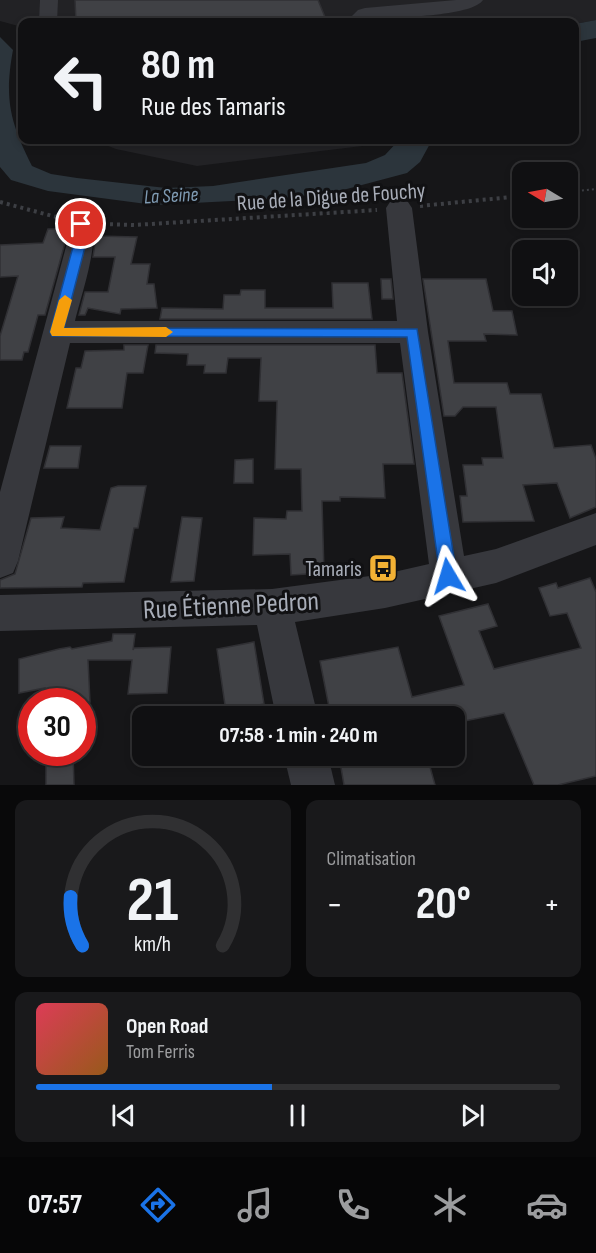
<!DOCTYPE html>
<html lang="fr">
<head>
<meta charset="utf-8">
<style>
	:root { --surface:#101012; --page:#19191b; --text:#f1f3f6; --muted:#9c9d9f; --line:#303032; --accent:#1a73e8 }
	body { margin:0; font-family:"Sofia Sans Condensed",sans-serif; background:var(--page); color:var(--text); height:100vh; display:flex; flex-direction:column; font-size:22px; white-space:nowrap }
	* { box-sizing:border-box; margin:0 }
	p { font-size:20px; color:var(--muted) }
	.icon { flex:none; width:33px; height:33px; fill:none; stroke:currentColor; stroke-width:2; stroke-linecap:round; stroke-linejoin:round }
	.map { position:relative; height:785px; overflow:hidden }
	.panel { display:flex; flex-direction:column; gap:15px; padding:15px; background:#09090a; flex:1 }
	.panel>* { flex:none }
	.top-card { position:absolute; left:18px; top:18px; width:561px; height:126px; border-radius:12px; box-shadow:0 3px 9px #0003,0 0 0 2px var(--line); background:#101012; color:var(--text); overflow:hidden }
	.needle { width:39px; rotate:280deg }
	.fabs { position:absolute; left:512px; top:162px; display:grid; gap:12px }
	.fabs a { display:grid; place-items:center; width:66px; height:66px; border-radius:12px; background:var(--surface); box-shadow:0 3px 9px #0003,0 0 0 2px var(--line); font-size:30px }
	.speed { position:absolute; left:18px; top:688px; display:flex; gap:12px; font-size:30px; font-weight:700; text-align:center }
	.speed>* { display:grid; place-content:center; width:78px; height:78px; border-radius:50%; background:var(--surface); box-shadow:0 3px 9px #0003,0 0 0 2px var(--line); line-height:1 }
	.speed .limit { border:9px solid #d22; background:#fff; color:#111 }
	.pin { position:absolute; display:grid; place-items:center; width:51px; height:51px; color:#fff; margin:-26px; border:3px solid #fff; border-radius:50%; box-shadow:0 2px 6px #0007 }
	.me { position:absolute; width:66px; margin:-33px; rotate:353deg; stroke-linejoin:round; filter:drop-shadow(0 0 4px #0008) }
	.turn { display:flex; align-items:center; gap:21px; height:126px; padding:0 24px; font-size:27px }
	.turn .icon { width:78px; height:78px; stroke-width:2.5 }
	.turn b { display:block; font-size:42px; line-height:51px }
	.big { font-size:45px; font-weight:700; line-height:1.1 }
	.panel .tile { flex:1; display:flex; flex-direction:column; justify-content:center; gap:9px; min-width:0; padding:0 21px; border-radius:12px; background:var(--page) }
	.panel .dial { align-items:center; gap:0 }
	.dial svg { height:156px; overflow:visible; fill:none; stroke:var(--line); stroke-width:7; stroke-linecap:round; text-anchor:middle }
	.dial text { fill:var(--text); stroke:none }
	.song { display:flex; align-items:center; gap:18px }
	.cover { width:72px; height:72px; border-radius:9px; background:linear-gradient(135deg,hsl(350 70% 55%),hsl(30 70% 35%)) }
	.played { height:6px; border-radius:3px; background:linear-gradient(90deg,var(--accent) 45%,var(--line) 45%) }
	.keys { display:flex; justify-content:space-around; direction:ltr }
	.heat { display:flex; justify-content:space-between; align-items:center; font-size:33px; direction:ltr }
	.panel .tiles { flex:1; display:grid; gap:15px; grid-template-columns:1fr 1fr }
	.tile:last-child { grid-column:span 2 }
	.trip { position:absolute; left:132px; top:706px; width:333px; height:60px; border-radius:12px; background:var(--surface); box-shadow:0 3px 9px #0003,0 0 0 2px var(--line); font-weight:700; line-height:60px; text-align:center }
	.menu { display:flex; height:96px; justify-content:space-around; align-items:center; background:#060607; color:var(--muted) }
	.menu .icon { width:42px; height:42px }
	.menu .current { color:var(--accent) }
	.menu b { font-size:27px; color:var(--text) }
	.map>svg:first-child { display:block }
</style>
</head>
<body>
<div class="map">
<svg width="596" height="785" viewBox="0 0 596 785">
	<rect width="100%" height="100%" fill="#161618"/>
	<g fill="#222225">
		<path d="M0,0h596v20l-21,4 -553,-2v5l-22,-6z"/>
		<path d="M93,140h286v4l-182,22 -81,-17z"/>
	</g>
	<g fill="#2c353c">
		<path d="M596,20v18l-21,4v-18z"/>
		<path d="M0,37l13,13c-9,49 -3,72 19,116l19,8 26,4 89,10 47,-2 153,-23 19,-8 14,-15h33l-12,22 -13,11 -64,17 -54,8 -135,7 -106,-14 -37,-11 -11,-13z"/>
	</g>
	<g fill="#404145" stroke="#303034" stroke-width="1.5">
		<path d="M75,0h243l9,22h-251z"/>
		<path d="M48,229h17v14l-20,72h-7l-10,37h-4l-2,8h-22v-24l18,-60 -18,1v-32l43,-2z"/>
		<path d="M96,236l41,1 -6,27h19l-3,20h7l3,24 -36,1 -1,5 -32,-6 -3,7h-6l6,-23h23l7,-35h-22z"/>
		<path d="M381,279h10l2,20h-11z"/>
		<path d="M423,279h63l7,32h19l5,24 -33,-1 2,7h-38l6,42h53l3,11h31l13,54 37,-3 5,14v48l-26,11 -13,-35 -34,2 11,36 -71,1 -3,-26h7l-4,-31h20l-1,-7h21l-7,-51h-33l-8,9h-11z"/>
		<path d="M332,283h36l4,36h-212l2,-11 61,1 1,-14h16l1,-5h24v18h68z"/>
		<path d="M124,345h24l-5,28h-16l-5,35h-55l9,-40h5l4,-17 39,-1z"/>
		<path d="M156,345h219l2,28h25l12,91h-31l2,34 -45,-1v4h-18l2,72 -33,2 -1,-21 -37,1 1,-37 32,1 1,-8h15l-1,-42h-26l2,-68h-18l2,-43h-33l-2,15h-22l1,-8h-18l1,-11 -33,-1z"/>
		<path d="M50,446h31l-3,22h-34z"/>
		<path d="M253,459v24h-19l1,-23z"/>
		<path d="M118,486h28l-8,42h-4l-10,54 -41,1 -1,4 -82,1v-8l15,-6 16,-56 33,-1 -3,11 39,2 11,-42z"/>
		<path d="M182,517l20,1 -8,63 -23,1z"/>
		<path d="M590,578l6,14v184l-38,9h-24l-30,-72 -50,10v-6h-123l-11,-56 78,-14 14,50 52,-12 -25,-69 49,-12 9,22 -18,5 15,38 87,-21 -14,-35 -17,3 -11,-28 17,-5 2,5z"/>
		<path d="M113,634h22l-2,16 1,-2 37,-1 -4,46 -39,1 4,-34h-44l2,42h-44l-1,-14 -26,5v-34l40,-10 11,-2 2,2 40,-8z"/>
		<path d="M254,642l10,62 -38,8 -9,-63z"/>
		<path d="M46,753h27l1,32h-28z"/>
		<path d="M339,756h88l8,29h-91z"/>
	</g>
	<g fill="none" stroke-linecap="round" stroke-linejoin="round">
		<path stroke="#3d3f44" stroke-width="2" stroke-dasharray="2 3" stroke-linecap="butt" d="M567,192l29,-3"/>
		<g stroke="#3d3f44" stroke-width="4" stroke-dasharray="3 4" stroke-linecap="butt">
			<path d="M567,192l7,-1"/>
			<path d="M0,202l60,16"/>
			<path d="M420,206l102,-10"/>
			<path d="M103,224l31,1 243,-15"/>
		</g>
		<g fill="#37383d" fill-rule="evenodd">
			<path d="M40,0h18l-1,22h-18z"/>
			<path d="M456,0h27c-11,17 -90,17 -112,19l-4,3h-21l12,-12 7,-2z"/>
			<path d="M399,200l9,2 4,6 16,124 36,224 32,-7 100,-36v32l-100,38 -111,25 -90,14 23,95h-42l-19,-92 -257,6v-36l272,-6 113,-15 44,-10 -29,-221h-330l-52,218 -5,12 -13,5v-86l67,-249 1,-19 4,-6 9,-2 9,2c12,18 -10,81 -15,103h322l-11,-113 4,-6z"/>
			<path d="M284,756h44l7,29h-44z"/>
		</g>
	</g>
	<path fill="#1a73e8" stroke="#114b97" stroke-width="1.5" d="M81,220l6,4 -1,19 -22,85 353,1 40,247 -3,6 -6,2 -5,-2 -3,-6 -33,-239 -355,-1 -2,-4 24,-89 2,-19z"/>
	<path fill="#f59e0b" d="M65,295l7,5 -8,28 102,-1 7,5 -7,5 -114,-1 -2,-4 9,-32z"/>
	<defs>
		<g id="bus-square" transform="scale(1.5)"><rect x="-9" y="-9" width="18" height="18" rx="4" fill="#f2b134" stroke="#111113"/><path d="M-5-6H5V4H4V6H2V4H-2V6H-4V4H-5ZM-3.5-4V0h7V-4ZM-3.5 1.2v1.5H-2V1.2ZM2 1.2v1.5H3.5V1.2Z" fill="#111"/></g>
	</defs>
	<g fill-rule="evenodd">
		<use href="#bus-square" x="383" y="568"/>
	</g>
	<g text-anchor="middle" stroke-width="6" stroke-linejoin="round" paint-order="stroke">
		<g font-size="20" font-style="italic" fill="#7f9bb3" stroke="#111113">
			<text transform="translate(171 195) rotate(-3)" y="7">La Seine</text>
		</g>
		<g font-size="22" fill="#a8adb8" stroke="#111113">
			<text transform="translate(331 196) rotate(-4)" y="8">Rue de la Digue de Fouchy</text>
		</g>
		<g font-size="22" fill="#a8adb8" stroke="#111113" text-anchor="end">
			<text x="362" y="576">Tamaris</text>
		</g>
		<g font-size="27" fill="#a8adb8" stroke="#111113">
			<text transform="translate(231 605) rotate(-3)" y="9">Rue Étienne Pedron</text>
		</g>
	</g>
</svg>
<div class="fabs">
<a><svg class="needle" viewBox="-14 -14 28 28"><path d="M0-13l5 13h-10z" fill="#e53935"/><path d="M0 13l5-13h-10z" fill="#9c9d9f"/></svg></a>
<a><svg class="icon" aria-label="sound" viewBox="0 0 24 24"><path d="M4 9h4l5-4v14l-5-4H4zM17 9q2 3 0 6"/></svg></a>
</div>
<div class="speed"><div class="limit">30</div></div>
<div class="pin" style="left:81px;top:224px;background:#d93025"><svg class="icon" aria-label="arrive" viewBox="0 0 24 24"><path d="M6 21V4h12l-3 4 3 4H6"/></svg></div>
<svg class="me" style="left:448px;top:576px" viewBox="-20 -20 40 40"><path d="M0-17L14 15 0 8-14 15z" fill="#1a73e8" stroke="#fff" stroke-width="4"/></svg>
<div class="trip">07:58 · 1 min · 240 m</div>
<div class="top-card">
<div class="turn"><svg class="icon" aria-label="left" viewBox="0 0 24 24"><path d="M17 20v-9H6M10 6l-5 5 5 5"/></svg><div><b>80 m</b>Rue des Tamaris</div></div>
</div>
</div>
<section class="panel">
<div class="tiles">
<div class="tile dial"><svg viewBox="0 0 100 80">
<path d="M14 69A42 42 0 1 1 86 69"/>
<path d="M14 69A42 42 0 0 1 8 44" stroke="#1a73e8"/>
<text x="50" y="56" font-size="32" font-weight="700">21</text>
<text x="50" y="72" font-size="11">km/h</text>
</svg></div>
<div class="tile"><p>Climatisation</p>
<div class="heat"><a>−</a><b class="big">20°</b><a>+</a></div>
</div>
<div class="tile">
<div class="song"><i class="cover"></i><div><b>Open Road</b><p>Tom Ferris</p></div></div>
<div class="played"></div>
<div class="keys"><svg class="icon" aria-label="previous" viewBox="0 0 24 24"><path d="M18 5L8 12l10 7zM5 5v14"/></svg><svg class="icon" aria-label="pause" viewBox="0 0 24 24"><path d="M8 5v14M16 5v14"/></svg><svg class="icon" aria-label="next" viewBox="0 0 24 24"><path d="M6 5l10 7-10 7zM19 5v14"/></svg></div>
</div>
</div>
</section>
<nav class="menu">
<b>07:57</b>
<svg class="icon current" aria-label="directions" viewBox="0 0 24 24"><path d="M12 3l9 9-9 9-9-9zM9 14v-3h6M13 9l2 2-2 2"/></svg>
<svg class="icon" aria-label="music" viewBox="0 0 24 24"><path d="M9 18V5l10-2v13"/><circle cx="6" cy="18" r="3"/><circle cx="16" cy="16" r="3"/></svg>
<svg class="icon" aria-label="phone" viewBox="0 0 24 24"><path d="M5 4h4l2 5-3 2q2 4 5 5l2-3 5 2v4C11 20 4 13 5 4z"/></svg>
<svg class="icon" aria-label="climate" viewBox="0 0 24 24"><path d="M12 3v18M4 7l16 10M4 17L20 7"/></svg>
<svg class="icon" aria-label="car" viewBox="0 0 24 24"><path d="M5 17H2v-5l4-1 3-4h7l3 4 3 1v5h-3M9 17h6M6 11h13"/><circle cx="7" cy="17" r="2"/><circle cx="17" cy="17" r="2"/></svg>
</nav>
</body>
</html>
